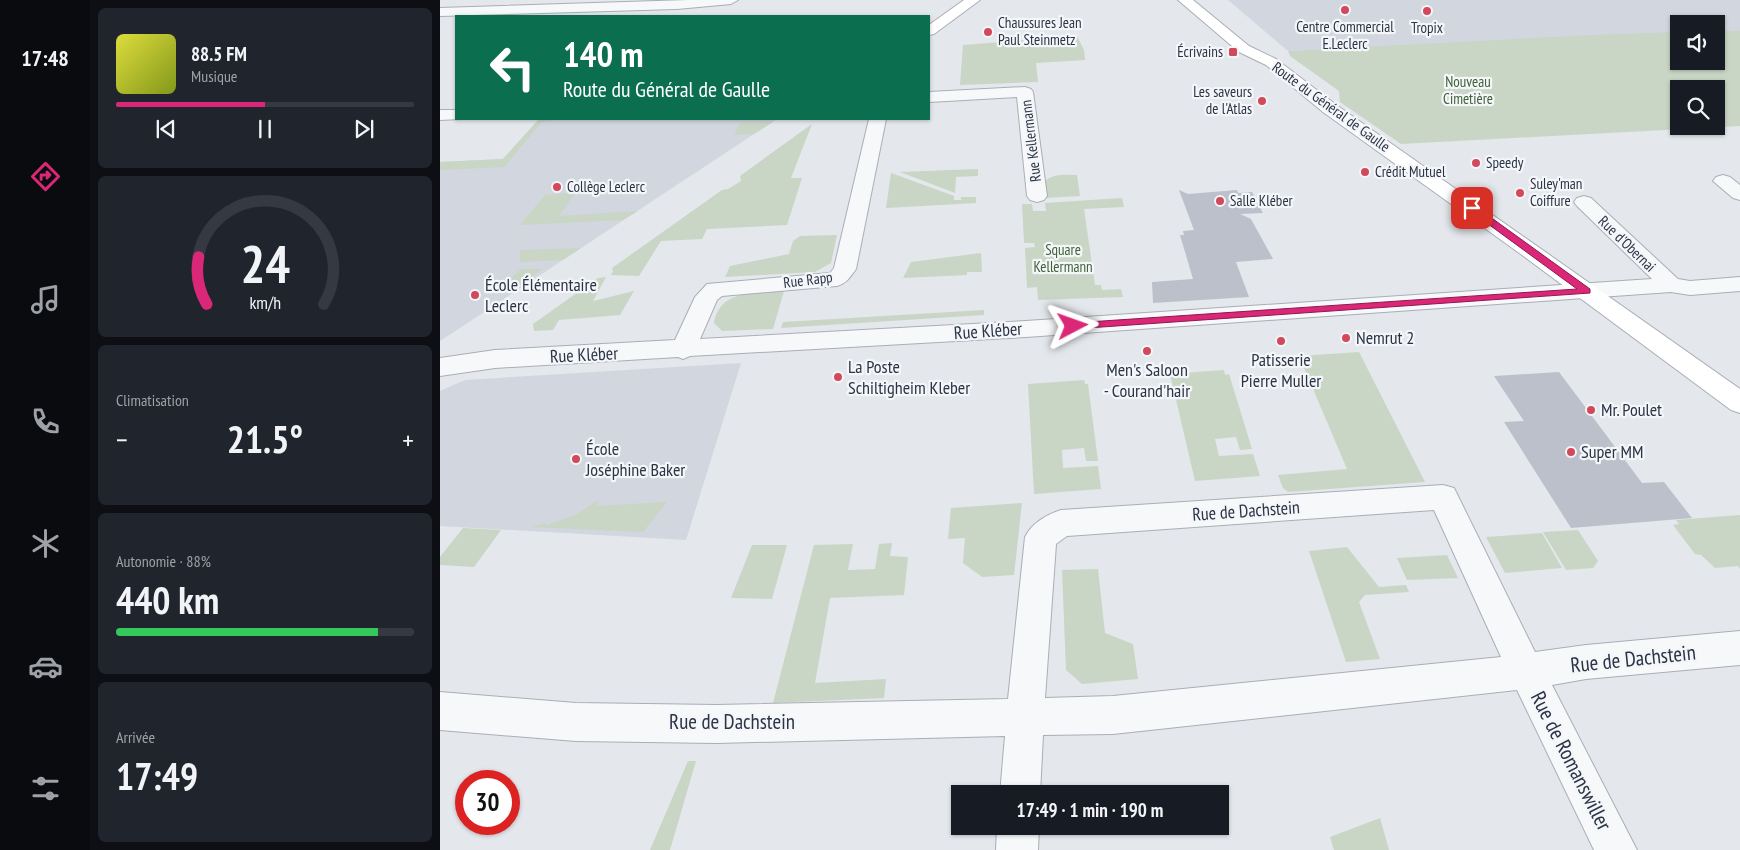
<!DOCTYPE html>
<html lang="fr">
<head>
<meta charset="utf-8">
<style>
	:root { --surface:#171b24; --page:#20242c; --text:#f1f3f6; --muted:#9ea1a6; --line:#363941; --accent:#db2777 }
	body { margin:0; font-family:"PT Sans Narrow",sans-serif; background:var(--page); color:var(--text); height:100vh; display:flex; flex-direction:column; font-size:19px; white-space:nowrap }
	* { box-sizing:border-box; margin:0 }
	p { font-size:16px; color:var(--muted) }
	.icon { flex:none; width:28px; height:28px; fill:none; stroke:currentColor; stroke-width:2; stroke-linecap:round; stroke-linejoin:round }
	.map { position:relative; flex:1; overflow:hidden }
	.side { display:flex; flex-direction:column; gap:8px; padding:8px; background:#0d0f14; width:350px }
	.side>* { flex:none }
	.banner { position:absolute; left:15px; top:15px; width:475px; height:105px; border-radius:0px; box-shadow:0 1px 4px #0004; background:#0b6e4f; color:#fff; overflow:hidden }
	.fabs { position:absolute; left:1230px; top:15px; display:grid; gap:10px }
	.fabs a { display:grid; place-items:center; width:55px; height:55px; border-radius:0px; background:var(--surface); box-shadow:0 1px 4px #0004; font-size:25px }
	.speed { position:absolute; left:15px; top:770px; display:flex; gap:10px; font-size:25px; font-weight:700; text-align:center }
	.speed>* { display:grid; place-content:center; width:65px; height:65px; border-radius:50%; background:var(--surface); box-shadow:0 1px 4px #0004; line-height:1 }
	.speed .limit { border:8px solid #d22; background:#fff; color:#111 }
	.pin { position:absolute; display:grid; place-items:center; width:42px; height:42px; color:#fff; margin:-21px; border-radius:10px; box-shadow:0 2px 8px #0006 }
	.me { position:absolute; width:55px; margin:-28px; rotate:86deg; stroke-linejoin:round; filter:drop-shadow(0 0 4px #0008) }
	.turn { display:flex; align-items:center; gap:18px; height:105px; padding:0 25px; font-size:22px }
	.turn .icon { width:65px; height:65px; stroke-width:2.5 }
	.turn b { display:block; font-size:35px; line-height:42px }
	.big { font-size:38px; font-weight:600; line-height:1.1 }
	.side .widget { flex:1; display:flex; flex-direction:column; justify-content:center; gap:8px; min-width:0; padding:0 18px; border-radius:8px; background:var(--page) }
	.side .dial { align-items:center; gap:0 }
	.dial svg { height:130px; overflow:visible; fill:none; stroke:var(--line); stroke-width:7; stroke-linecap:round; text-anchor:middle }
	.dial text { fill:var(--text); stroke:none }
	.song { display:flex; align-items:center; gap:15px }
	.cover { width:60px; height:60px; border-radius:8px; background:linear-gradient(135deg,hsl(60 70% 55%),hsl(70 70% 35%)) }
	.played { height:5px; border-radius:2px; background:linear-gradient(90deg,var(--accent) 50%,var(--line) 50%) }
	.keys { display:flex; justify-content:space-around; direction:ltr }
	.heat { display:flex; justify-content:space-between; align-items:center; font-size:28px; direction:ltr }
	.charge { height:8px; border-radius:4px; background:linear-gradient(90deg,#34c759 88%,var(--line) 0) }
	.trip { position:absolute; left:511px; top:785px; width:278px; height:50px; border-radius:0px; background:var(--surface); box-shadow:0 1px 4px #0004; font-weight:600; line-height:50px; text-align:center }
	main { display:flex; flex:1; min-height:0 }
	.tab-bar { display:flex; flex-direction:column; width:90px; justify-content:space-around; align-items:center; background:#090b0e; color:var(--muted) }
	.tab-bar .icon { width:35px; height:35px }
	.tab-bar .active { color:var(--accent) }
	.tab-bar b { font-size:22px; color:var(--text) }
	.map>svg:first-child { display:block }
</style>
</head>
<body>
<main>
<nav class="tab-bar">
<b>17:48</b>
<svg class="icon active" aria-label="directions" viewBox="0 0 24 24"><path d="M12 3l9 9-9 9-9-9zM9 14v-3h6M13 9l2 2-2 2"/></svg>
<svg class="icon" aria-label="music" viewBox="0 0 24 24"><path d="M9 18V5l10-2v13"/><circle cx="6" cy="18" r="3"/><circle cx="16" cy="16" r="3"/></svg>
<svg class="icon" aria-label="phone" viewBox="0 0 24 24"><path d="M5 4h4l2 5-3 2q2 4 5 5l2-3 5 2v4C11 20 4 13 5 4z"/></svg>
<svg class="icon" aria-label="climate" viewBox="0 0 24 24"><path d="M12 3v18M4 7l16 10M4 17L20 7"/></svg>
<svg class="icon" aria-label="car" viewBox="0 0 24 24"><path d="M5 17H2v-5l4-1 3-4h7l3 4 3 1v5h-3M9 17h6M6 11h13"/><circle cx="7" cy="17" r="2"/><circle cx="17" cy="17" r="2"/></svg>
<svg class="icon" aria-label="filters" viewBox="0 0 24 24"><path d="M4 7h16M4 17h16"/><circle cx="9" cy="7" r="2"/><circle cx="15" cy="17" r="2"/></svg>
</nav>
<section class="side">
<div class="widget">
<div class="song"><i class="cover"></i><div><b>88.5 FM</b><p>Musique</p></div></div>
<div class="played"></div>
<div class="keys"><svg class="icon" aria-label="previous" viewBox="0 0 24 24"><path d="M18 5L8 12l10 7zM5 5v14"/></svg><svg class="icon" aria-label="pause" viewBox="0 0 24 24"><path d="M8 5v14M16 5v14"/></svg><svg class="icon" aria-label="next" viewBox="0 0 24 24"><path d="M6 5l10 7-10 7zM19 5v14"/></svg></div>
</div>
<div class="widget dial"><svg viewBox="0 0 100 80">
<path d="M14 69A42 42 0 1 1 86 69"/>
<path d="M14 69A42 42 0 0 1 9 40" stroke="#db2777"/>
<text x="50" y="56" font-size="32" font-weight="700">24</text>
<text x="50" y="72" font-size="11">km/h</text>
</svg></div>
<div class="widget"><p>Climatisation</p>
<div class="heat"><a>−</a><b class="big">21.5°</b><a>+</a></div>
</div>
<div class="widget"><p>Autonomie · 88%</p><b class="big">440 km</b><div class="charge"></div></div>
<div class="widget"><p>Arrivée</p><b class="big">17:49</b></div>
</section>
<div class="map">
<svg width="1300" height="850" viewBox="0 0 1300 850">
	<rect width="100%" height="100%" fill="#e4e7ec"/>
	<g fill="#d2d6de">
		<path d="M788,0h512v33l-24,1v-10h-37v12l-391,15z"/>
		<path d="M99,119h238l-337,222v-179l63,-3z"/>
		<path d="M301,363l-55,177 -246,-14v-135l25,-11z"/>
	</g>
	<g fill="#c9d6c5" fill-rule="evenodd">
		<path d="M1276,31h24v95l-339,18 -61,-42 -1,-11 -49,-35 -2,-5 305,-16 86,-3v29h37zM1239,89h37v37h-37z"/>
		<path d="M637,36l7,14 1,10 -49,3 2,19 -78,3 3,-40z"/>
		<path d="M99,119h36l-32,2 -39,46 -64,3v-8l63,-3z"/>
		<path d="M333,122l-19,12 -20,1 6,-12z"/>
		<path d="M372,124l-21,54h11l-15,47 -80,4 -5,10 -41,2 -22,35 -28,-1 2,-4 -1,-3 110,-78 6,-1 13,-8 -1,-5z"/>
		<path d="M538,169v7l-22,1 -1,16 -55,-21z"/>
		<path d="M451,173l63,23v4h7v-3h15v6l-90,5z"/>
		<path d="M637,175l3,21 -35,2 -1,-15c7,-10 21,-8 33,-8z"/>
		<path d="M135,193l-16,23 79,-5 -15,9 -103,5 25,-30z"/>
		<path d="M682,198l2,9 -40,2 11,76h6l1,5 19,-1 2,8 -85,3 -1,-13 -10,1 -2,-40 10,-1 -1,-4h-10l-2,-39h10l1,7h13l-1,-8z"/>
		<path d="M397,235l-6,28 -16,9 -90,5 5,-11 59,-12 4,-13 7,-5z"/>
		<path d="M141,248l-18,12 -43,2v-12z"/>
		<path d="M541,253l1,19h-15v3l-64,3 8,-16z"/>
		<path d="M81,269h20v1l-27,19 -9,1 5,-11z"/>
		<path d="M166,277l-13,24 41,-10 -14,24 -61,5 -6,10 -19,1 -1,-7 65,-46z"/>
		<path d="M344,291l-11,38 -51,2 -8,-8c5,-34 44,-30 70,-32z"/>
		<path d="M544,310v5l-203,13 2,-6z"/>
		<path d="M919,352l66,130 -137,10 -5,-4 -5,-13 69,-6 -48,-113z"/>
		<path d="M784,370l1,5 4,-1 23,75 -12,1 -4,-13 -21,2 4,17 34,-2 7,22 -65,5 -25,-107z"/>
		<path d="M644,380l1,4h3l10,77h-12l-2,-13 -22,2 1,18 35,-2 3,23 -67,5 -6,-110z"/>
		<path d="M158,500l-2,6 71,-4 -24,30 -113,-5 15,-4 2,2 29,-10z"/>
		<path d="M582,503l-8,72 -32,2 -19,-14 2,-25 -17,1 3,-31z"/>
		<path d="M1300,515v54l-2,-3 -23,2 -14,-13 -6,-1 -22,-29 6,-1 -3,-4z"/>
		<path d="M23,528l38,2 -27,37 -34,-2v-8z"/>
		<path d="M1138,530l20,31 -5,7 -27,2 -23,-38z"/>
		<path d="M1102,533l20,35 -57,5 -19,-36z"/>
		<path d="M452,543l-2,13 18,1 -4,38 -74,3 -15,85 71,-4 -2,19 -111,5 41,-158 39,-1 -5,26 27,-1 4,-25z"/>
		<path d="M312,545h35l-15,54 -41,-1z"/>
		<path d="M907,547l32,40 27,-2 3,7 -44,3 -6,7 21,57 -34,3 -37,-111z"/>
		<path d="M1007,555l11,23 -51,2 -10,-22z"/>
		<path d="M658,569l7,64 28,11 5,35 -56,5 -16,-14 -4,-100z"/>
		<path d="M248,761h8l-26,89h-20z"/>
		<path d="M940,818l9,32h-55l-4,-13z"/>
	</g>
	<g fill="#bbc0ca">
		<path d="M739,190l9,4 49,-4 1,3 14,-1 11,21 -23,1 11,5 22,40 -37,3 13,35 -96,6 -1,-21 41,-3 -13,-44h4l-1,-4 11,-1z"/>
		<path d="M1119,372l83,111 22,-1 28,36 -121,10 -67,-106 20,-1 -30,-45z"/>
	</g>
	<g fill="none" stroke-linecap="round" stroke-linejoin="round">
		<g stroke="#a9aeb7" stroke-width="2">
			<g id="street">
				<path d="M248,0h50l-7,4 -54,5 -237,7v-8z"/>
				<path d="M585,87l6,2 2,3 14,104 -3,4 -7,2 -7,-2 -3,-4 -10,-99 -88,5v-10z"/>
				<path d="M0,110h16v9h5l-21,1z"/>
				<path d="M429,119h17l-30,150c-6,8 -9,14 -19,17l-115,10 -5,4 -17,39 326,-18 626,-42 -75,-73 -3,-4 3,-4 7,-2 7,2 87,81 12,2 50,-4v14l-50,4 -19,-3 -645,45 -336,19 -7,3 -5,-2 -183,11 -55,8v-18l55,-8 180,-10 20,-43 12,-13 123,-11 4,-5z"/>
				<path d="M1283,175l7,2 10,8v15l-7,-2 -20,-17 3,-4z"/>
				<path d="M1003,485l11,3 81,164 51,-7 154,-14v34l-154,14 -34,6 85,165h-43l-77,-160 -404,44 -70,1 -3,59h-40l5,-58 -289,7 -140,-2 -136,-11v-38l136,11 140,2 292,-6 17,-162c7,-14 21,-22 36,-27zM994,510l67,147 -388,39 -68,2 11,-154 11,-8z"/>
				<path d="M557,826h42l-1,24h-42z"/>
			</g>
		</g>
		<g stroke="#a9aeb7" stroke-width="2">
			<g id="secondary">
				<path d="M524,0h16l-46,34 -5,1v-10z"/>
				<path d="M738,0h15l56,46 27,13 59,45 405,285v24l-9,-3 -209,-155 -199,-143 -57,-47 -27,-13z"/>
			</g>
		</g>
		<use href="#street" fill="#f7f8fa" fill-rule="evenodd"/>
		<use href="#secondary" fill="#fff" fill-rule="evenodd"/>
	</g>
	<path fill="#db2777" stroke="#8e194d" d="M1029,206h6l115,83v4l-517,36 -5,-3 5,-3 504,-34 -108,-79z"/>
	<g fill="#d1495b" stroke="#f4f6f9" stroke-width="2">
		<circle cx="905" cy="10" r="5"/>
		<circle cx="987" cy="11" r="5"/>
		<circle cx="548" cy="32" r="5"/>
		<rect x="788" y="47" width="10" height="10" rx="2.5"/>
		<circle cx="822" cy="101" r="5"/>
		<circle cx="1036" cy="163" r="5"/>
		<circle cx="925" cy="172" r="5"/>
		<circle cx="117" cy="187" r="5"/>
		<circle cx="1080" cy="193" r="5"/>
		<circle cx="780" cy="201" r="5"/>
		<circle cx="35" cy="295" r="5"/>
		<circle cx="906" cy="338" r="5"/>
		<circle cx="841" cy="341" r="5"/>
		<circle cx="707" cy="351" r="5"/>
		<circle cx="398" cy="377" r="5"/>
		<circle cx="1151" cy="410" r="5"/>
		<circle cx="1131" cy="452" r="5"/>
		<circle cx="136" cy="459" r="5"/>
	</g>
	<g text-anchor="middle" stroke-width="4.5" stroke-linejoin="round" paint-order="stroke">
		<g font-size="15" fill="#2b3445" stroke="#f4f6f9" text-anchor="start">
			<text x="558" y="28">Chaussures Jean<tspan x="558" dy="17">Paul Steinmetz</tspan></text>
			<text x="905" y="32" text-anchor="middle">Centre Commercial<tspan x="905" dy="17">E.Leclerc</tspan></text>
			<text x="987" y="33" text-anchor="middle">Tropix</text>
			<text x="783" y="57" text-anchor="end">Écrivains</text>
			<text x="812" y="97" text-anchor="end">Les saveurs<tspan x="812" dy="17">de l'Atlas</tspan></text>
			<text x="1046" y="168">Speedy</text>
			<text x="935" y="177">Crédit Mutuel</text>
			<text x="1090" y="189">Suley'man<tspan x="1090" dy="17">Coiffure</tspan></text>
			<text x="127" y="192">Collège Leclerc</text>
			<text x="790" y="206">Salle Kléber</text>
		</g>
		<g font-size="15" fill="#3f6138" stroke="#f4f6f9">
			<text x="1028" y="87">Nouveau<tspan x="1028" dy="17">Cimetière</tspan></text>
			<text x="623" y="255">Square<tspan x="623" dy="17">Kellermann</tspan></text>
		</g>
		<g font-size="15" fill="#2b3445" stroke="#f4f6f9">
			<text transform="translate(891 107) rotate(36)" y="5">Route du Général de Gaulle</text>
			<text transform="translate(591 141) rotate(-97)" y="5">Rue Kellermann</text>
			<text transform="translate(1187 244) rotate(44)" y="5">Rue d'Obernai</text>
			<text transform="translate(368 280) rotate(-7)" y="5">Rue Rapp</text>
		</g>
		<g font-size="18" fill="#2b3445" stroke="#f4f6f9" text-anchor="start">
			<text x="45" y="291">École Élémentaire<tspan x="45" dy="21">Leclerc</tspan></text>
			<text x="916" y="344">Nemrut 2</text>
			<text x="841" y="366" text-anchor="middle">Patisserie<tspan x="841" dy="21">Pierre Muller</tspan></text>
			<text x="408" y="373">La Poste<tspan x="408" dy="21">Schiltigheim Kleber</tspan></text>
			<text x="707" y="376" text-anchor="middle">Men's Saloon<tspan x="707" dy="21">- Courand'hair</tspan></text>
			<text x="1161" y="416">Mr. Poulet</text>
			<text x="146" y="455">École<tspan x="146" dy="21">Joséphine Baker</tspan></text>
			<text x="1141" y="458">Super MM</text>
		</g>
		<g font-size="18" fill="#2b3445" stroke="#f4f6f9">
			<text transform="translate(548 331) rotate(-4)" y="6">Rue Kléber</text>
			<text transform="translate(144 355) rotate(-3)" y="6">Rue Kléber</text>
			<text transform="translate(806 511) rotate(-4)" y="6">Rue de Dachstein</text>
		</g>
		<g font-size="21" fill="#2b3445" stroke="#f4f6f9">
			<text transform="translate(1193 659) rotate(-6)" y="7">Rue de Dachstein</text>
			<text x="292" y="729">Rue de Dachstein</text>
			<text transform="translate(1131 761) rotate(63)" y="7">Rue de Romanswiller</text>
		</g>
	</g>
</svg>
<div class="fabs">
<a><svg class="icon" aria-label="sound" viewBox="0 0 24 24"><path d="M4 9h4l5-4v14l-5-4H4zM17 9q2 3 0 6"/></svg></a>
<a><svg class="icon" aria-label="search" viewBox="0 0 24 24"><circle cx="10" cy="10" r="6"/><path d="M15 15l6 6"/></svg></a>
</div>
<div class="speed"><div class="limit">30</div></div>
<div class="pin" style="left:1032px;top:208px;background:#d93025"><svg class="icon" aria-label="arrive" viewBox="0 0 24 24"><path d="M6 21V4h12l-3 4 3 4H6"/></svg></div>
<svg class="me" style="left:633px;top:326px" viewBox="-20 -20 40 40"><path d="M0-17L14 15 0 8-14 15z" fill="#db2777" stroke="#fff" stroke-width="4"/></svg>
<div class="trip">17:49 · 1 min · 190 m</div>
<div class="banner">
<div class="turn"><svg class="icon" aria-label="left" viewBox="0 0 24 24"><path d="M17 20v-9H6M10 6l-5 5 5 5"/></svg><div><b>140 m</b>Route du Général de Gaulle</div></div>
</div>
</div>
</main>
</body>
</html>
